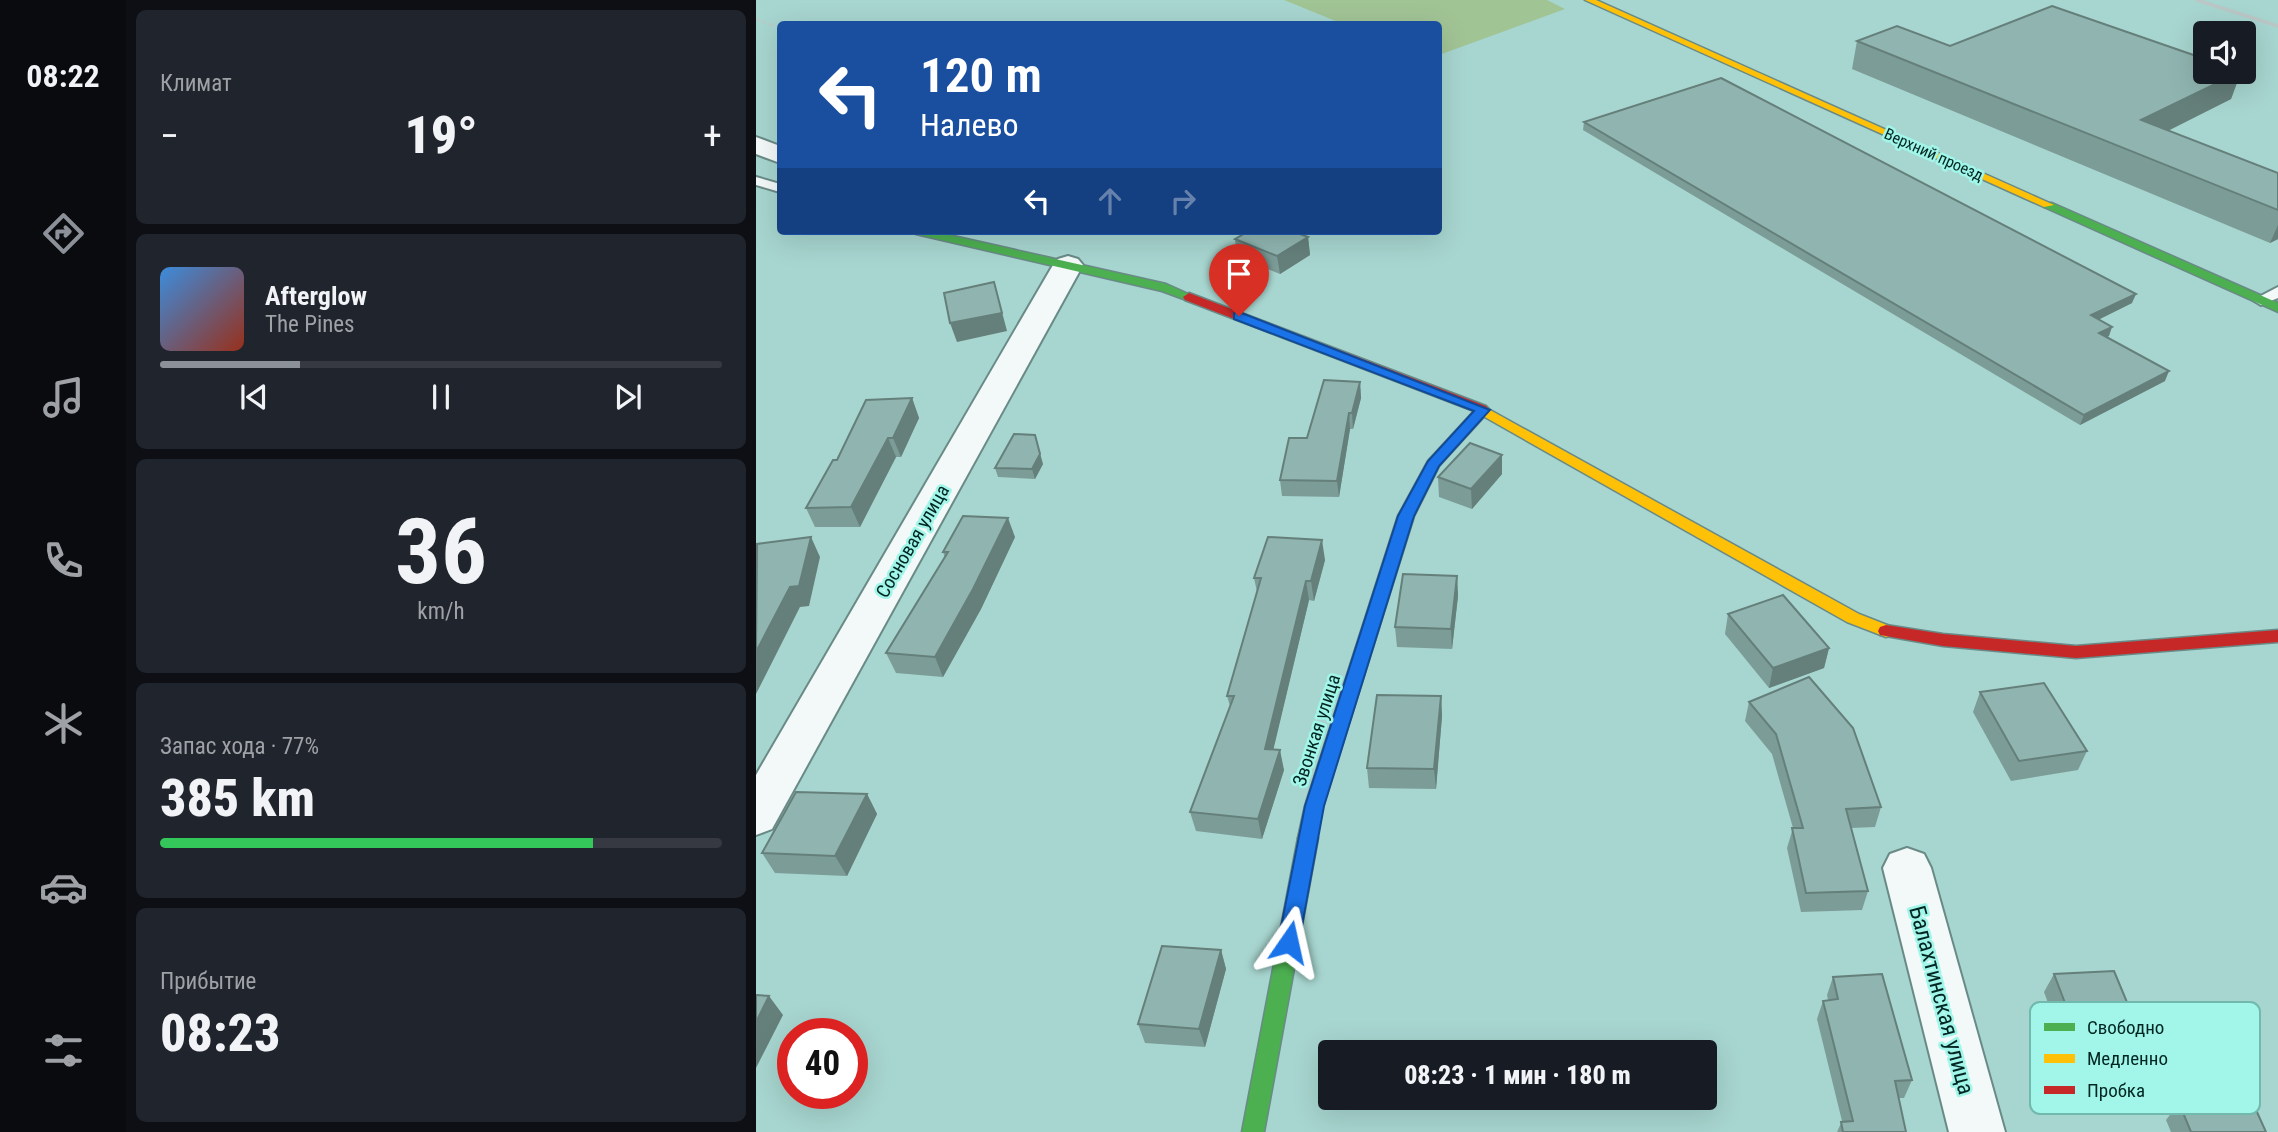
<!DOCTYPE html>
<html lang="ru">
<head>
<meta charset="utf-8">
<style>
	:root { --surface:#171b24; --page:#20242c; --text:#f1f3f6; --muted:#9ea1a6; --line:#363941; --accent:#8c9099 }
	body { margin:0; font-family:"Roboto Condensed",sans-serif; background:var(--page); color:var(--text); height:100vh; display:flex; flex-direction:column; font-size:26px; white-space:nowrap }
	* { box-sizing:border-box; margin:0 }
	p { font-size:23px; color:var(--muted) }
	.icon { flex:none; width:38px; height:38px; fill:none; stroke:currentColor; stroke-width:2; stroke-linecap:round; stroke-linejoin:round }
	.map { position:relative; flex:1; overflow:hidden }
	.sheet { display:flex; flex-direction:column; gap:10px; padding:10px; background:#0d0f14; width:630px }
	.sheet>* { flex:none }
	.guide { position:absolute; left:21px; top:21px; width:665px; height:214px; border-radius:7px; box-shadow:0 7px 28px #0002; background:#1a4fa0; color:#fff; overflow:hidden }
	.controls { position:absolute; left:1437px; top:21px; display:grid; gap:14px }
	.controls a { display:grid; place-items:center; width:63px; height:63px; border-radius:7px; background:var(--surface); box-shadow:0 7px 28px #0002; font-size:35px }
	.speed { position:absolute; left:21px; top:1018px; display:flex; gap:14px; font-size:35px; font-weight:700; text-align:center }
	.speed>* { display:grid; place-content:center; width:91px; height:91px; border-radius:50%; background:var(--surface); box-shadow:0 7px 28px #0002; line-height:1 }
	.speed .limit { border:10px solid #d22; background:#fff; color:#111 }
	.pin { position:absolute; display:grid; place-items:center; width:60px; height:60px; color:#fff; margin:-72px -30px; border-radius:50% 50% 50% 0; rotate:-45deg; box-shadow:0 0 7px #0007 }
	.pin .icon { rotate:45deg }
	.me { position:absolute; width:77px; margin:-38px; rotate:11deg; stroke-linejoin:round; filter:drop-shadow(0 0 5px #0008) }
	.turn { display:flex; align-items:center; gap:24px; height:147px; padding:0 28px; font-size:32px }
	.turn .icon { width:91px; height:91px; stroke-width:2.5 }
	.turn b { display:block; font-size:49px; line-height:60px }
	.lanes { display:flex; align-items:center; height:66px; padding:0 28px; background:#0003; justify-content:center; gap:35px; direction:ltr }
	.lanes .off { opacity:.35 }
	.big { font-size:52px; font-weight:800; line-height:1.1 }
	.sheet .card { flex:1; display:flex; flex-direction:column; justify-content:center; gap:10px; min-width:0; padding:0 24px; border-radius:10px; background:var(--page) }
	.sheet .dial { align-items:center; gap:0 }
	.dial b { font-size:91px; line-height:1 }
	.song { display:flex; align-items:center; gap:21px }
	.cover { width:84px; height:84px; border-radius:10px; background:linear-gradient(135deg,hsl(210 70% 55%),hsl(10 70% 35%)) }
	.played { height:7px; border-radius:4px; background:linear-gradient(90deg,var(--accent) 25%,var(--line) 25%) }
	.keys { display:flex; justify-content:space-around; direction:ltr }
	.heat { display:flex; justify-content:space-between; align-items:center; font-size:38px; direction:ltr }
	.charge { height:10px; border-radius:5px; background:linear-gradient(90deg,#34c759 77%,var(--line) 0) }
	.trip { position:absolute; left:562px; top:1040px; width:399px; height:70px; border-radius:7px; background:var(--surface); box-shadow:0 7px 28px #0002; font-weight:800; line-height:70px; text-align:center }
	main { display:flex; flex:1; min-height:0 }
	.tab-bar { display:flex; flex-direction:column; width:126px; justify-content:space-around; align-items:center; background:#090b0e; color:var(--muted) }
	.tab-bar .icon { width:49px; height:49px }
	.tab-bar .active { color:var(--accent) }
	.tab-bar b { font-size:32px; color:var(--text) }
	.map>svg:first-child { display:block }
</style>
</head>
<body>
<main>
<nav class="tab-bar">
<b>08:22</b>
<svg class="icon active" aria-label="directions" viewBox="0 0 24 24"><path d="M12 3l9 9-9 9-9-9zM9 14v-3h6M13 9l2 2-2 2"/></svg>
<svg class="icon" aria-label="music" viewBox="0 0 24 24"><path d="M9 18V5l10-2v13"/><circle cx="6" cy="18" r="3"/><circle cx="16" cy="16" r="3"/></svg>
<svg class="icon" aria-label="phone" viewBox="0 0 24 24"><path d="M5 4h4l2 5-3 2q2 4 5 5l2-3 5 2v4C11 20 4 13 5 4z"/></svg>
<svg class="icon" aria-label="climate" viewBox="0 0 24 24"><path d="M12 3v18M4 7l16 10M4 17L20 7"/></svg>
<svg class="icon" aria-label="car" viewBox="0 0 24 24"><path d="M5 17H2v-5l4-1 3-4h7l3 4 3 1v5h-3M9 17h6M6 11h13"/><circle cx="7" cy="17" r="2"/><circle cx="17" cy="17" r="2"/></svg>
<svg class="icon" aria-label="filters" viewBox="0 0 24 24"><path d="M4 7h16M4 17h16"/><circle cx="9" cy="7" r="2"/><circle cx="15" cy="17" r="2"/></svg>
</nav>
<section class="sheet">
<div class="card"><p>Климат</p>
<div class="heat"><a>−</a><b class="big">19°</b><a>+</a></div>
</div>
<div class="card">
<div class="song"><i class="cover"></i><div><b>Afterglow</b><p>The Pines</p></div></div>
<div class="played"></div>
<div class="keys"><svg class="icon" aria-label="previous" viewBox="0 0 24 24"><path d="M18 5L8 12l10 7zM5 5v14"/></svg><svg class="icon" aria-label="pause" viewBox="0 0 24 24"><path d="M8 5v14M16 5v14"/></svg><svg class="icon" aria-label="next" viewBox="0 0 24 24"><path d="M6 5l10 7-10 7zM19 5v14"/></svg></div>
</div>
<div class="card dial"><b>36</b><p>km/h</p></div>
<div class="card"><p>Запас хода · 77%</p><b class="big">385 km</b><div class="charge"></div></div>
<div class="card"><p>Прибытие</p><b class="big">08:23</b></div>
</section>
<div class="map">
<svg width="1522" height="1132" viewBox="0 0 1522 1132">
	<rect width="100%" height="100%" fill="#a7d5cf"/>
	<path fill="#a1c495" d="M528,0h263l18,9 -126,46 -1,-31h-95z"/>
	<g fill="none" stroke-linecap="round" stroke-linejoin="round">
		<g stroke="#698a86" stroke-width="4">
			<g id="lane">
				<path d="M0,177l24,7v8l-24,-7z"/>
				<path d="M1522,287v11l-17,7 -8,-5z"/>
			</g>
		</g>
		<g stroke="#698a86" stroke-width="4">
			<g id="street">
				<path d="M0,137l24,9v17l-24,-9z"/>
				<path d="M312,256l10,3 5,6 -311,564 -16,6v-60l297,-510 5,-6z"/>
				<path d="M1151,848l17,6 7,14 74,264h-56l-66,-264 7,-14z"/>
			</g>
		</g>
		<g stroke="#698a86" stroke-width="3">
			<g id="fast">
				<path d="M1288,203h8l226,100v9l-234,-105z"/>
				<path d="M154,231h21l235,53 29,13 -6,4 -27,-10 -246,-57z"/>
				<path d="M552,830l7,2 3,6 -54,294h-22l56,-294 3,-6z"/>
			</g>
		</g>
		<g stroke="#698a86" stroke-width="3">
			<g id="slow">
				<path d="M829,0h11l458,205 -10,2z"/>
				<path d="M725,405l378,209 33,13 2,4 -2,4 -6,2 -39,-15 -371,-210 -2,-3 2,-3z"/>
			</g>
		</g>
		<g stroke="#698a86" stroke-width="3">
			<g id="jam">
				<path d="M433,293l297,113 4,4 -51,56 -25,50 -91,290 -8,38 -7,2 -7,-2 -3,-6 7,-32 93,-290 30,-55 46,-50 -289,-111 -2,-3z"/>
				<path d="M1130,625l57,9 133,12 202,-16v12l-202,16 -133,-12 -63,-11 -2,-4 2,-4z"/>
			</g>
		</g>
		<path stroke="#bbc9c7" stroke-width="2.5" stroke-dasharray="3.5 3.5" stroke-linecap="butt" d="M0,19l24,9"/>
		<use href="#lane" fill="#f2f9f8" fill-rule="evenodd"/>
		<use href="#street" fill="#f2f9f8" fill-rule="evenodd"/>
		<use href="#fast" fill="#4caf50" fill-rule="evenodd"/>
		<use href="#slow" fill="#ffc107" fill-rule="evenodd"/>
		<use href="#jam" fill="#c62828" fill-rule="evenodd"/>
		<path stroke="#bac7c6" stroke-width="3.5" d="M1441,0l81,26"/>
	</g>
	<g fill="#7c9c97">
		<path d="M1101,41l93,5 291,26 -10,27 -63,32 110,42v66l-8,4 -418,-174z"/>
		<path d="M828,122l548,181 -33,16 10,17 -2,1 58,44 -85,44 -497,-295z"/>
		<path d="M552,237l2,18 -30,19 -43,-17 -2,-18z"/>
		<path d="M604,382l1,16 -8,31h-3l-11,68 -57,-1 -2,-16 27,-42z"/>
		<path d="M156,398l7,20 -18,39h-5l-36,70h-45l-9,-19 31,-48z"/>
		<path d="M287,464l-8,15 -37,-2 -3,-9z"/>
		<path d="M746,474l-30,35 -33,-12 -1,-20z"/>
		<path d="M259,537l-34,72 -38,68 -47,-4 -10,-20 59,-95 -2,-6z"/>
		<path d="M569,560l-11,41 -5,-1 -36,149 11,21 -22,69 -66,-8 -6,-19 40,-106 -3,-10 30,-104 -3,-14z"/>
		<path d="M701,576l1,20 -6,53 -55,-2 -2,-20z"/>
		<path d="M972,614l101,34 -5,20 -55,20 -44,-54z"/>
		<path d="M1224,692l107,59 -9,19 -67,11 -38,-69z"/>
		<path d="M685,696l1,20 -6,73 -67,-1 -2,-20z"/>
		<path d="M993,702l132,105 -6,20 -24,1 17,63 -6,19 -61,2 -14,-64 6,-20 -21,-74 -27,-33z"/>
		<path d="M111,794l10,20 -30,62 -72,-3 -13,-20z"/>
		<path d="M465,950l5,19 -21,78 -60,-4 -7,-19z"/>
		<path d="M1298,974l102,98 -13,18 -62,2 -37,-100z"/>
		<path d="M1077,977l79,103 -8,18h-5l7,34h-69l5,-11 -25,-102 6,-18 5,-1 -1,-5z"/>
		<path d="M1423,1103l87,29h-95l-5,-12z"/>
	</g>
	<g fill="#657f7b">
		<path d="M1485,72l-10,27 -100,50 10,-29z"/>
		<path d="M1522,225v14l-8,4z"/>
		<path d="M552,237l2,18 -30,19 -3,-18z"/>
		<path d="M238,282l13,49 -50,11 -7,-19z"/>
		<path d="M1380,294l-4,9 -44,22 3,-10z"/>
		<path d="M1356,327l-3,9 -13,7 3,-10z"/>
		<path d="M1413,371l-4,10 -85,44 4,-10z"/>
		<path d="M604,382l1,16 -8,31 -1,-16z"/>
		<path d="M156,398l7,20 -18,39 -8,-19z"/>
		<path d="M593,413l1,16 -11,68 -2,-16z"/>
		<path d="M279,435l8,29 -8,15 -3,-10z"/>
		<path d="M132,438l8,19 -36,70 -9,-20z"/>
		<path d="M746,455v19l-30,35 -1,-20z"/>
		<path d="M252,518l7,19 -34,72 -38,68 -8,-20z"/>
		<path d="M55,537l9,20 -11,49 -9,1 -44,87v-42z"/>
		<path d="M566,540l3,20 -11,41 -3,-20z"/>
		<path d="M701,576l1,20 -6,53 -1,-20z"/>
		<path d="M550,581l3,19 -40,168 -4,-19z"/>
		<path d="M1073,648l-5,20 -55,20 4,-20z"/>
		<path d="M685,696l1,20 -6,73 -2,-20z"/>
		<path d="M524,750l4,20 -22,69 -4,-20z"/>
		<path d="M111,794l10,20 -30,62 -12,-20z"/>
		<path d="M465,950l5,19 -21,78 -6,-18z"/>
		<path d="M13,996l14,19 -27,53v-46z"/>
	</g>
	<g fill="#90b5b0" stroke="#657f7b" stroke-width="2">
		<path d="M1296,6l153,53v13h35l-99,48 137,53v37l-421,-169 40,-15 53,20z"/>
		<path d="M965,78l415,216 -45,21 21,12 -13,6 70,38 -85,44 -500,-293z"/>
		<path d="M493,231h43l16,6 -31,19 -42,-17z"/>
		<path d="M238,282l8,31 -52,10 -6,-30z"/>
		<path d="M568,380l36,2 -8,31h-3l-12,68 -57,-1 9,-42h18z"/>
		<path d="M156,398l-19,40h-5l-37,69 -45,1 27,-48h4l29,-60z"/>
		<path d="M258,434l21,1 5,19 -8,15 -37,-1z"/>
		<path d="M714,443l32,12 -31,34 -33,-12z"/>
		<path d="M207,516l45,2 -35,71 -38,68 -49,-4 62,-101h-5z"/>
		<path d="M55,537l-12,49 -9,1 -34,65 1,-108z"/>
		<path d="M512,537l54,3 -11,41h-5l-41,168 15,1 -22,69 -68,-7 44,-116h-7l34,-118h-7z"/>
		<path d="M647,574l54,2 -6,53 -56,-2z"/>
		<path d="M1027,595l46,53 -56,20 -45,-54z"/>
		<path d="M1053,677l44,51 28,79 -35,2 22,82 -62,2 -14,-65h11l-27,-94 -27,-32z"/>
		<path d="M1288,683l43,68 -68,10 -39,-69z"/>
		<path d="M621,695l64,1 -7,73 -67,-1z"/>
		<path d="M40,792l71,2 -32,62 -73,-3z"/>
		<path d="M406,946l59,4 -22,79 -61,-5z"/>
		<path d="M1358,971l42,101 -64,2 -38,-100z"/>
		<path d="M1126,974l30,106 -17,1 11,51h-63l-2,-10 12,-1 -30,-120 15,-2 -5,-22z"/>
		<path d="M0,995l13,1 -13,26z"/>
		<path d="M1496,1101l14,31h-75l-12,-29z"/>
	</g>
	<path fill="#1a73e8" stroke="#114b97" stroke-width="2" d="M483,312l251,98 -51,56 -25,50 -90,290 -25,136 -3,6 -7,3 -8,-3 -3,-6 27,-136 93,-290 30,-55 46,-50 -240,-92v-6z"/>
	<g text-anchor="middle" stroke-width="5" stroke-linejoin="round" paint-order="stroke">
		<g font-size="16" fill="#012622" stroke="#a1f6e9">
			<text transform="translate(1178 154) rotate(24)" y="6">Верхний проезд</text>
		</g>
		<g font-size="19" fill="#012622" stroke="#a1f6e9">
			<text transform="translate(156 541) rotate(-60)" y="7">Сосновая улица</text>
			<text transform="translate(560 730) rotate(-72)" y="7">Звонкая улица</text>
		</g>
		<g font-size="23" fill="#012622" stroke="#a1f6e9">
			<text transform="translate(1186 1000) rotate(75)" y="8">Балахтинская улица</text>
		</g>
	</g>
	<rect x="1274" y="1002" width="230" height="112" rx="10" fill="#a1f6e9" stroke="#71b8ad" stroke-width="2"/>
	<rect x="1288" y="1023" width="31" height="8" fill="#4caf50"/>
	<rect x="1288" y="1054" width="31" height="9" fill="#ffc107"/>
	<rect x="1288" y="1086" width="31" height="8" fill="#c62828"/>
	<g font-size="19" fill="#012622">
		<text x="1331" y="1034">Свободно</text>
		<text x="1331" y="1065">Медленно</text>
		<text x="1331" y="1097">Пробка</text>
	</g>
</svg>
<div class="controls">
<a><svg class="icon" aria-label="sound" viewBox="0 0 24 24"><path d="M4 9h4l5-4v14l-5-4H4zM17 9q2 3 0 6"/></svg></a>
</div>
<div class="speed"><div class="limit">40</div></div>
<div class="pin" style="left:483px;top:316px;background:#d93025"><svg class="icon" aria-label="arrive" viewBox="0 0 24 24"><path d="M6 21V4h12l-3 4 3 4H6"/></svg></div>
<svg class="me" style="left:533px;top:942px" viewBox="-20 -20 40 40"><path d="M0-17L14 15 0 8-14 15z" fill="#1a73e8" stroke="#fff" stroke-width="4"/></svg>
<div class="trip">08:23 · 1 мин · 180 m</div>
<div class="guide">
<div class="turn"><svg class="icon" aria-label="left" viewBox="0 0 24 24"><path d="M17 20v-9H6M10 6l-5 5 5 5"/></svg><div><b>120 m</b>Налево</div></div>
<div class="lanes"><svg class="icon" aria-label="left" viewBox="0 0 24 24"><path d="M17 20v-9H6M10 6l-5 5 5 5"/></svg><svg class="icon off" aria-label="ahead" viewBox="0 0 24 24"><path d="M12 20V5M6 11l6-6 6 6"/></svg><svg class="icon off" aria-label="right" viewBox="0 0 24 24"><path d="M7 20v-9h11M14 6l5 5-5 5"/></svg></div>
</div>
</div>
</main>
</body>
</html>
